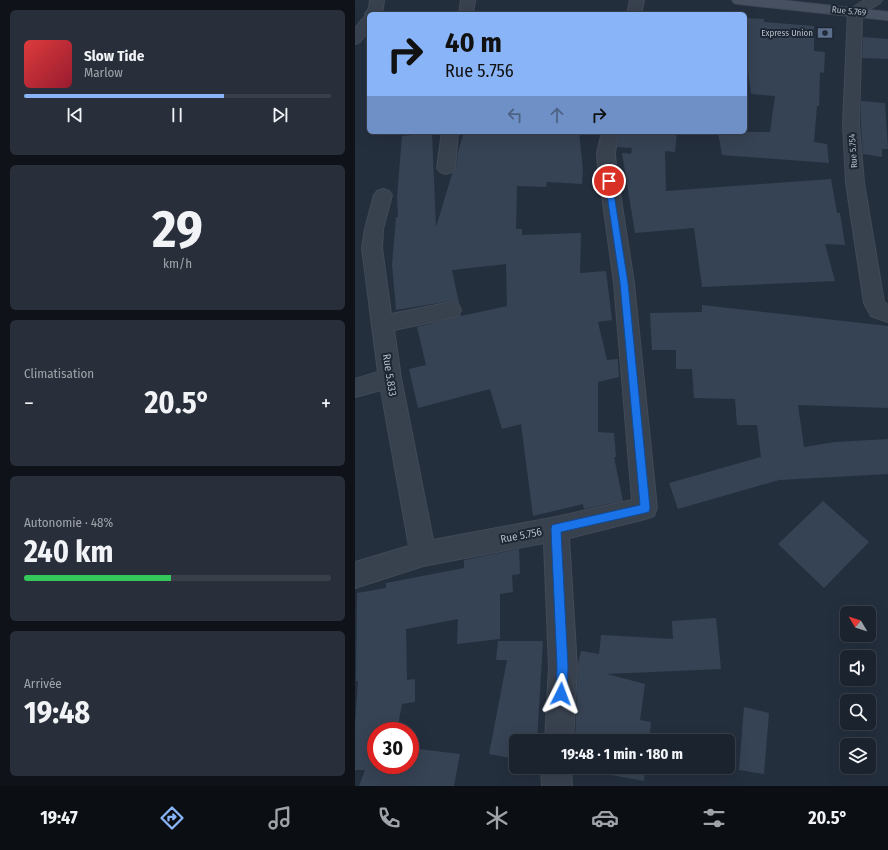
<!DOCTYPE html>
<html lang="fr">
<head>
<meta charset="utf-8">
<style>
	:root { --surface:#1b232e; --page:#282f3a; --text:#f1f3f6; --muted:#a0a4aa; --line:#39404a; --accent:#8ab4f8 }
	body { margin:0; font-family:"Fira Sans Condensed",sans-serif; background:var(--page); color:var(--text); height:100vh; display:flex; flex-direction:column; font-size:15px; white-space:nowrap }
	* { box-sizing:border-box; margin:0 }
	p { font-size:13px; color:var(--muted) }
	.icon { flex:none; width:22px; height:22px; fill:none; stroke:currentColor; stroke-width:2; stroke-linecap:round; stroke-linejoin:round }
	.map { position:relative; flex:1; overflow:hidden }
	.panel { display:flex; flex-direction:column; gap:10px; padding:10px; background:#0f1319; width:355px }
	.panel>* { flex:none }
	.top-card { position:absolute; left:12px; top:12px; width:380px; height:122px; border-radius:6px; box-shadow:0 4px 16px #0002,0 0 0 1px var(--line); background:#8ab4f8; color:#111; overflow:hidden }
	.needle { width:26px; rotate:309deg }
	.buttons { position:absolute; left:485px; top:606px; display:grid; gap:8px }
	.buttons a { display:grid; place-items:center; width:36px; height:36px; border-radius:6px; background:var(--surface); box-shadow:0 4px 16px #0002,0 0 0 1px var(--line); font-size:20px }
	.speed { position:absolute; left:12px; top:722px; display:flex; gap:8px; font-size:20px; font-weight:700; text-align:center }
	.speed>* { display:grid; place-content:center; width:52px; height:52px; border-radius:50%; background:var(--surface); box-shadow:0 4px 16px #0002,0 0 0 1px var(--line); line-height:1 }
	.speed .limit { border:6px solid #d22; background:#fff; color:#111 }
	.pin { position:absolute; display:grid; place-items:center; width:34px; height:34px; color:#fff; margin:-17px; border:2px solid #fff; border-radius:50%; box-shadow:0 1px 4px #0007 }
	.me { position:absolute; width:44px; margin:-22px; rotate:3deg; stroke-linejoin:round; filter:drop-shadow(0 0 3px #0008) }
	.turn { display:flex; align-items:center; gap:14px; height:84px; padding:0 12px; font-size:18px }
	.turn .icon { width:52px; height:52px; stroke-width:2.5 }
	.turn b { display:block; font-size:28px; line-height:34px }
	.lanes { display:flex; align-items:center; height:38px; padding:0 12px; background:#0003; justify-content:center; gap:20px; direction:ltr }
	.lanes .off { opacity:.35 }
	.big { font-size:30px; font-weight:700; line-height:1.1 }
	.panel .widget { flex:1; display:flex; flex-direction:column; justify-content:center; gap:6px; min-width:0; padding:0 14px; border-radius:6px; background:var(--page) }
	.panel .dial { align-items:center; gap:0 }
	.dial b { font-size:52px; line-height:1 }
	.song { display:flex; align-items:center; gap:12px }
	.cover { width:48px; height:48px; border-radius:6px; background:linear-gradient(135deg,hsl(0 70% 55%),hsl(350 70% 35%)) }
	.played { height:4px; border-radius:2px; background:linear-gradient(90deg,var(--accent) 65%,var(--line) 65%) }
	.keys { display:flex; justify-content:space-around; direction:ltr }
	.heat { display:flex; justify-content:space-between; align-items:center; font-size:22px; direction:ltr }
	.charge { height:6px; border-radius:3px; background:linear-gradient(90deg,#34c759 48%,var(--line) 0) }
	.trip { position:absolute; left:154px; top:734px; width:226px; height:40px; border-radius:6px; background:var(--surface); box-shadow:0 4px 16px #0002,0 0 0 1px var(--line); font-weight:700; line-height:40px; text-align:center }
	.tabs { display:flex; height:64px; justify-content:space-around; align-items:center; background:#0b0e12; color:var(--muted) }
	.tabs .icon { width:28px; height:28px }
	.tabs .on { color:var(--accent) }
	.tabs b { font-size:18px; color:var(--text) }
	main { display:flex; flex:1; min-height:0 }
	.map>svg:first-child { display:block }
</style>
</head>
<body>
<main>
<section class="panel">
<div class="widget">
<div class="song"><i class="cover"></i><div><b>Slow Tide</b><p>Marlow</p></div></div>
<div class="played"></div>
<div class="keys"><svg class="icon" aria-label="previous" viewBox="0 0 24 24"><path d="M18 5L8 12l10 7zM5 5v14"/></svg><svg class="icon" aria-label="pause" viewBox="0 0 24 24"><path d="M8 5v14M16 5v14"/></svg><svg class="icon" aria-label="next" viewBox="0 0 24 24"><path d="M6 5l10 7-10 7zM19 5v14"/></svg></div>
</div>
<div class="widget dial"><b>29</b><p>km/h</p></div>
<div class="widget"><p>Climatisation</p>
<div class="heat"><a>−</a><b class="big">20.5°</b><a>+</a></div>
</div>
<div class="widget"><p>Autonomie · 48%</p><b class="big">240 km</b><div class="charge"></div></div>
<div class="widget"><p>Arrivée</p><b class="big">19:48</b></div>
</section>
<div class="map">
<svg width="533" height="786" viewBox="0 0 533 786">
	<rect width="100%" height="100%" fill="#242f3e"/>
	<g fill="#364354">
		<path d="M390,18l19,1v3l50,4v25l11,1 -1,21 -4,-1 -1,34h-2l-3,36 13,2 2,19 -107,-8 -4,-23h52l5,-36 -24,-2 -6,-45z"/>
		<path d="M508,37l25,2v20l-26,-1z"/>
		<path d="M506,101l24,2 3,46h-6v8l-19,-3 -2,-30z"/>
		<path d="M109,132h115l4,38 -1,14 -35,-2 -1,5 -29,-1 -1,43h6v6l59,-2 -1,40 26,-2 6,49 -14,2 9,38 11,-1 1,18 -21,5v50l16,1 2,24h-2l9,44 -39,8 -1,-5 -50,12 -12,-92 -19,5 -12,-40 -72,19 -9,-39 17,-4 -9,-38 41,-10 3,-3v2l46,-10 -1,-42 -54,6 7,33 -8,-2 -55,9 -4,-45 4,-48h2l-1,-20 5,-61 30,-3 4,94 16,-53 4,-6 2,-16z"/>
		<path d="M264,132h58l-2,20 -10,-1 1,40 165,-12 6,34h3l5,32 -20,-1 10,37 -133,6 -8,-59 -59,5 -13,-80 9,1 1,-6 -15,-1z"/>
		<path d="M347,305l186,21v82l-90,-3 6,42 31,-5 53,-3v35l-109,6 -101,29 -9,-26 92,-26 -4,-32h-20l-2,-26 -41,-1 -2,-29h-16v-19h-24l-2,-37 52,-1z"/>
		<path d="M468,501l46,41 -45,46 -46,-44z"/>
		<path d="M164,549l1,25 -8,1 1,17 -13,2v45l-43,5 1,-25 -52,10 1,51 8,-1v23l-13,2 -5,27h-21v34h34v-17l50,6 -6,32h-95l6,-16h-10v-46l3,-43h-2l1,-88 29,-5v-5l78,-15v-8z"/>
		<path d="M361,618l5,51 -114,5 38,10 -5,36 11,2 -2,19h-74l3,-77 3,-13 18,3 2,-19 72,4 -1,-18z"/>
		<path d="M143,641h45l-6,100h-21v18l-27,-5 18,-94h-11z"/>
		<path d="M389,707l25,6 -5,61 -25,-4z"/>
		<path d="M218,767h72l-1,14 -71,-13z"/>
	</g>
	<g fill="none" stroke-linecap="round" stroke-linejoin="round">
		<g stroke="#414a57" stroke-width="2">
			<g id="street">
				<path d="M15,0h14l-1,9 -3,5h-11v16l-9,12 -5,2v-16l11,-13 -1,-1 4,-6z"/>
				<path d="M106,0h14l-2,14h-14z"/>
				<path d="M275,0h14l-3,14h-14z"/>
				<path d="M510,0h17l-2,3 -18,11 -3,110 5,59 20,119 4,3v17l-17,-6 -7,-13 -18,-120 -3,-59 5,-112 2,-3z"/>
				<path d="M87,132h16l-3,36 -3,4 -6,2 -6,-2 -3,-4z"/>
				<path d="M247,132h16l-3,21 1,14 18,116 23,225 -3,8 -9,3 -76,19 8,129 -4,74h-28l4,-74 -5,-124 -121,23 -68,22v-26l54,-16 -28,-156 -26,7v-18l23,-7 -16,-124 3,-19 9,-34 3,-4 6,-2 6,2 3,4 -9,34 -1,19 9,66 60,-12 7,2 3,6 -3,6 -7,2 -57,12 7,48 32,162 123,-23 76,-17 -18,-217 -16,-116 -1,-14z"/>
				<path d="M186,767h30l1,19h-30z"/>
			</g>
		</g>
		<g stroke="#414a57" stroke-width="2">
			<path id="secondary" d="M377,0h47l109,12v8l-149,-16 -5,-1z"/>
		</g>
		<use href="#street" fill="#38414e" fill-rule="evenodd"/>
		<use href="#secondary" fill="#465061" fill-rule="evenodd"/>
	</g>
	<path fill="#1a73e8" stroke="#114b97" d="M251,179h3l3,2 16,102 22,225 -1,4 -4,1 -84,19 7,135 -1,27 -2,4 -4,1 -4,-1 -1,-4 1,-27 -6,-138 1,-4 4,-1 84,-19 -20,-222 -15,-102z"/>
	<defs>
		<g id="bank-bare" transform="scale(1.2)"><path d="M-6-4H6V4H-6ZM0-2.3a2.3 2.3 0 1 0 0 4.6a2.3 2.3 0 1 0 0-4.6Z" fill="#5c6f8a" stroke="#1d2633" stroke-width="2.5" paint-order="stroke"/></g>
	</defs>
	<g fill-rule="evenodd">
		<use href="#bank-bare" x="470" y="33"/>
	</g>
	<g text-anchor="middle" stroke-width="4" stroke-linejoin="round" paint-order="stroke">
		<g font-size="9" fill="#b4bcc9" stroke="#1d2633">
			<text transform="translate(494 11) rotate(6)" y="3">Rue 5.769</text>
			<text transform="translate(498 151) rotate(-94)" y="3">Rue 5.754</text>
		</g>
		<g font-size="9" fill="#b4bcc9" stroke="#1d2633" text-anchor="end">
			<text x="458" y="36">Express Union</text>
		</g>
		<g font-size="11" fill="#b4bcc9" stroke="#1d2633">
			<text transform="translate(35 375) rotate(81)" y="4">Rue 5.833</text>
			<text transform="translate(166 535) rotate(-11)" y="4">Rue 5.756</text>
		</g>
	</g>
</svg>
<div class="buttons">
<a><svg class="needle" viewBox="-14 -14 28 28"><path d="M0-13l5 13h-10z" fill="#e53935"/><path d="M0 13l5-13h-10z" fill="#a0a4aa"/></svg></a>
<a><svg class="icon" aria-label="sound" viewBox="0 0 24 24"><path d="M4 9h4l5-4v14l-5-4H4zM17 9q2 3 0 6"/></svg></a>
<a><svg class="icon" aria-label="search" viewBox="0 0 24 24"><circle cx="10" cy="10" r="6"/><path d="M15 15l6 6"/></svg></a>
<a><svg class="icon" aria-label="layers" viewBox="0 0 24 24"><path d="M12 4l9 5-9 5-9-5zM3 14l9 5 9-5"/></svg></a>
</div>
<div class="speed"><div class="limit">30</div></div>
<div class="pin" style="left:254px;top:181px;background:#d93025"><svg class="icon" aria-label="arrive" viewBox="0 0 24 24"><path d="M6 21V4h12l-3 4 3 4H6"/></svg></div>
<svg class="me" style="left:206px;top:694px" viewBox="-20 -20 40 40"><path d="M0-17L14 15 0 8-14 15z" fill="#1a73e8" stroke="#fff" stroke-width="4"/></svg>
<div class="trip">19:48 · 1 min · 180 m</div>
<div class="top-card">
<div class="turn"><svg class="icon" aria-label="right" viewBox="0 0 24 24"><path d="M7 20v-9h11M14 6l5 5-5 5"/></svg><div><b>40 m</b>Rue 5.756</div></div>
<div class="lanes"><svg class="icon off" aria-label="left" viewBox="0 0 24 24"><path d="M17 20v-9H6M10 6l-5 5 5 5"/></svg><svg class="icon off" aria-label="ahead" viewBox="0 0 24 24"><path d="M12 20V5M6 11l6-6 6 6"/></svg><svg class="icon" aria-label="right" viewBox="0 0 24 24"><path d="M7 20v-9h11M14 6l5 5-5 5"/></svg></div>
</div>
</div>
</main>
<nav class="tabs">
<b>19:47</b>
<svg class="icon on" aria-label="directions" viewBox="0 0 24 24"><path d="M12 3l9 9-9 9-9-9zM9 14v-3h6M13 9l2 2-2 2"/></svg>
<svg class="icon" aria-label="music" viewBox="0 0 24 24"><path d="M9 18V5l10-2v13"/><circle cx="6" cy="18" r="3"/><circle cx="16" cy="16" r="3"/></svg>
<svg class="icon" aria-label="phone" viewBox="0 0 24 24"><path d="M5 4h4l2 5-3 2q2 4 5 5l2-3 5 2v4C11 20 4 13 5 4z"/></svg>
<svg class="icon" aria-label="climate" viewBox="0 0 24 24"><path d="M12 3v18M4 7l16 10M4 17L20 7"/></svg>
<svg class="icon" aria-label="car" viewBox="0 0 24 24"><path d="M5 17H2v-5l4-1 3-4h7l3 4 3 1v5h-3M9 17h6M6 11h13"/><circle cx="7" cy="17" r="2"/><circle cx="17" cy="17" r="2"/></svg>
<svg class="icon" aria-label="filters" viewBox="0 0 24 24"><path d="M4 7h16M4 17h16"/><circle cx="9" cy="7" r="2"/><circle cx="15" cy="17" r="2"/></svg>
<b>20.5°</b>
</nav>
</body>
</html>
